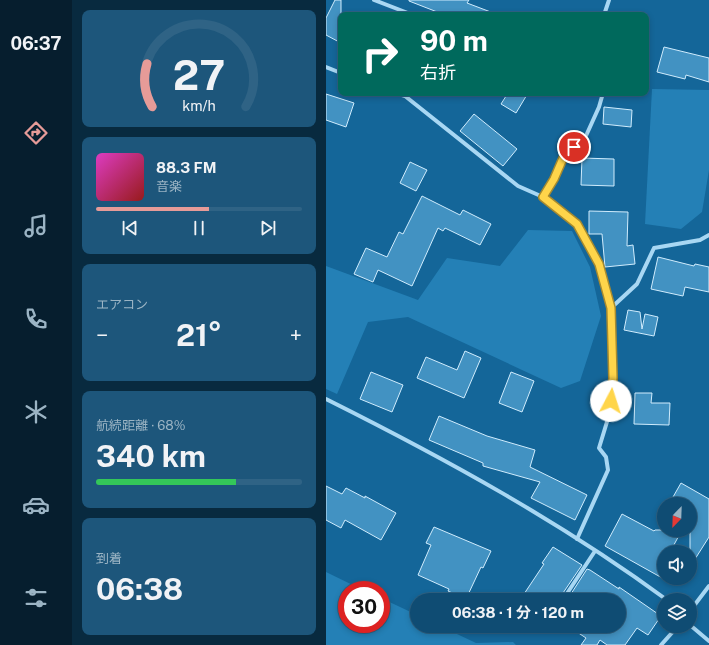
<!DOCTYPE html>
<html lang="ja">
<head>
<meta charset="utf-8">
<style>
	:root { --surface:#0f4c73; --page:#1d567b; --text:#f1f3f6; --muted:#9bb4c4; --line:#2f6385; --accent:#e69b98 }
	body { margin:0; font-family:"Public Sans","Noto Sans JP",sans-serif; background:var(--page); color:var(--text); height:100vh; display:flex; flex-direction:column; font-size:15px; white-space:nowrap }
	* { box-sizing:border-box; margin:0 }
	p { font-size:13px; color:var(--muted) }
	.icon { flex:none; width:22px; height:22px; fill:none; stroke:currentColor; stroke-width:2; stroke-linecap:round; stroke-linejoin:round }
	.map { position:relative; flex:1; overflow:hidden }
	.sheet { display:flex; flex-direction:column; gap:10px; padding:10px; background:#082a3f; width:254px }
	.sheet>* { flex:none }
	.banner { position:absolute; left:12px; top:12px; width:311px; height:84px; border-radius:8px; box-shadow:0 2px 6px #0003,0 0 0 1px var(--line); background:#00695c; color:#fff; overflow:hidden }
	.needle { width:26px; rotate:203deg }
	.buttons { position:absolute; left:331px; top:497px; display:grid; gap:8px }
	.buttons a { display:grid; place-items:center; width:40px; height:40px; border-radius:50%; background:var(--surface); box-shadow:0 2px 6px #0003,0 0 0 1px var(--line); font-size:20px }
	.speed { position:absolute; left:12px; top:581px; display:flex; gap:8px; font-size:20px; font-weight:700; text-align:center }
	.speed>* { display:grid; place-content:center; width:52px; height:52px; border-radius:50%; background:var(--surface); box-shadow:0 2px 6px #0003,0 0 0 1px var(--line); line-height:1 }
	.speed .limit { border:6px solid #d22; background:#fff; color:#111 }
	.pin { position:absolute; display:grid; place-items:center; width:34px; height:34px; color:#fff; margin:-17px; border:2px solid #fff; border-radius:50%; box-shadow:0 1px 4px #0007 }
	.me { position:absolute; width:44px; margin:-22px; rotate:5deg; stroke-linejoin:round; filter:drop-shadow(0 0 3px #0008) }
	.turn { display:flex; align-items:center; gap:14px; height:84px; padding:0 16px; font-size:18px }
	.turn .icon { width:52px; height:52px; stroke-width:2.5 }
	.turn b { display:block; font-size:28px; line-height:34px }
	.big { font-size:30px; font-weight:700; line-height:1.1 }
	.sheet .widget { flex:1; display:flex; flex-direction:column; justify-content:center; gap:6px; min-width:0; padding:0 14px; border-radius:8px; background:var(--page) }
	.sheet .dial { align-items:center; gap:0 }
	.dial svg { height:104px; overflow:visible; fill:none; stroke:var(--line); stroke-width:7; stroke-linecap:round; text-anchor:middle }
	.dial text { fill:var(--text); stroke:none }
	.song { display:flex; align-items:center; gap:12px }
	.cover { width:48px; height:48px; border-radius:6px; background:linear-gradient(135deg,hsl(310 70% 55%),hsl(0 70% 35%)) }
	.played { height:4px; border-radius:2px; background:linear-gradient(90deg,var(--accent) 55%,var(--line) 55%) }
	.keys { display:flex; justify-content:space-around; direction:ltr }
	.heat { display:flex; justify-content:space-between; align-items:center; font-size:22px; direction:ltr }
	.charge { height:6px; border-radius:3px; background:linear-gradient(90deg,#34c759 68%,var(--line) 0) }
	.trip { position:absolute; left:84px; top:593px; width:216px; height:40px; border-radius:20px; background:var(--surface); box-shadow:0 2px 6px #0003,0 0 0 1px var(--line); font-weight:700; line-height:40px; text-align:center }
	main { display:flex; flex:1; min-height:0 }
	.menu { display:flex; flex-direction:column; width:72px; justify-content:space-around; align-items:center; background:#061e2e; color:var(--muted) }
	.menu .icon { width:28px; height:28px }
	.menu .current { color:var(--accent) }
	.menu b { font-size:18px; color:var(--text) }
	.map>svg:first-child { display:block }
</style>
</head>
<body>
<main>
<nav class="menu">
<b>06:37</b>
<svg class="icon current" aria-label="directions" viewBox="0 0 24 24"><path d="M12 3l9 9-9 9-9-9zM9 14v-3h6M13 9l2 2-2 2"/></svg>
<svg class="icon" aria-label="music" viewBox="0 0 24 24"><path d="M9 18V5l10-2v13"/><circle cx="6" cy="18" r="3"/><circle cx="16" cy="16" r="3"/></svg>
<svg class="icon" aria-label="phone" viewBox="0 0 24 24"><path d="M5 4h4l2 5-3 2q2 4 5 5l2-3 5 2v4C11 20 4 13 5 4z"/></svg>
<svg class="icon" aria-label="climate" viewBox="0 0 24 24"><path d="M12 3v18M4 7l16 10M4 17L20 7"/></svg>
<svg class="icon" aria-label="car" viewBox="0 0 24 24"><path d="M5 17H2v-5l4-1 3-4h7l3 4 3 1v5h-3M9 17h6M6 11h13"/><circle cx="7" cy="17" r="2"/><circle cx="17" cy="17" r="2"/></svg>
<svg class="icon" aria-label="filters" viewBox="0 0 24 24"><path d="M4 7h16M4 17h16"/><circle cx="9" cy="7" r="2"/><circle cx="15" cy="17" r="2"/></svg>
</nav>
<section class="sheet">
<div class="widget dial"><svg viewBox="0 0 100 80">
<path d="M14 69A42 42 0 1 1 86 69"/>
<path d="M14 69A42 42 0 0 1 10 36" stroke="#e69b98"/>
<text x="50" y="56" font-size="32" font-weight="700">27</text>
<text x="50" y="72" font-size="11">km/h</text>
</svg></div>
<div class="widget">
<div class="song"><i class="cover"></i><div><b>88.3 FM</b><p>音楽</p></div></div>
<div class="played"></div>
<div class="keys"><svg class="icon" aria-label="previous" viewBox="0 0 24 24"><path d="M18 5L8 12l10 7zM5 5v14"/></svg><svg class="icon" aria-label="pause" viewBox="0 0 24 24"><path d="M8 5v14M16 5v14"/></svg><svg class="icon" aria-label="next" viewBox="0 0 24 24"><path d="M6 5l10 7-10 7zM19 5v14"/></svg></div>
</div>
<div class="widget"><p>エアコン</p>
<div class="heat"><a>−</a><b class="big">21°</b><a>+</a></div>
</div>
<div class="widget"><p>航続距離 · 68%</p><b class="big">340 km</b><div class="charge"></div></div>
<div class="widget"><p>到着</p><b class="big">06:38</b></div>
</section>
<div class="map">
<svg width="383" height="645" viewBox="0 0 383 645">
	<rect width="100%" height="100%" fill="#146699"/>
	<g fill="#2480b6">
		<path d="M326,89l57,1v80l-7,42 -21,17 -36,-5z"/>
		<path d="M202,230l44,1 18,36 11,49 -21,65 -19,7 -153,-71 -40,5 -31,72 -11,-5v-123l92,34 29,-42 53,8z"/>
		<path d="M0,572l37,18h-16v34h34v-26l36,17v11h23l36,17 37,-1 3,3h-190z"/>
	</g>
	<g fill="#4292c2" stroke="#d0ecfd">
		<path d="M9,0h6v43l-15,-8v-17z"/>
		<path d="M83,0h60l-2,3 29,11v1h-51l-36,-14z"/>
		<path d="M338,47l45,11v24l-23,-7 -1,4 -28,-7z"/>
		<path d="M182,93h20l-12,20 -15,-9z"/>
		<path d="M0,94l28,9 -8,24 -20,-7z"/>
		<path d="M278,107l28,3 -1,17 -28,-3z"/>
		<path d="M148,114l43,35 -14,17 -43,-35z"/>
		<path d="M256,158l32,1v27l-33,-1z"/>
		<path d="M84,162l17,8 -11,21 -16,-8z"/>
		<path d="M96,196l38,19 3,-5 28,14 -11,21 -35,-17 -2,3 -5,-3 -26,58 -34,-16 -5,12 -19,-8 12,-26 21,9 12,-25 4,2z"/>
		<path d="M263,211l39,1 -1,34 6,-1 2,19 -30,3 -3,-33h-13z"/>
		<path d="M332,257l36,9 1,-2 14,3v25l-24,-5 -2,9 -32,-7z"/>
		<path d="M302,310l12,2 2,17 3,-15 13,3 -4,19 -30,-6z"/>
		<path d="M139,351l16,7 -17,40 -47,-20 9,-21 31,13z"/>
		<path d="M45,372l32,13 -11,27 -32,-13z"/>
		<path d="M185,372l23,9 -12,31 -23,-9z"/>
		<path d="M309,393h17l-1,10h19l-1,22 -35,-1z"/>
		<path d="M113,416l48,20 48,14 -5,17 57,28 -12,25 -44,-22 9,-16 -57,-16v-3l-54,-23z"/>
		<path d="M355,483l28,16v38l-19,30v-63h-21z"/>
		<path d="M0,486l16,8 4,-6 19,10v-2l31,17 -15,27 -36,-20 -4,8 -15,-8z"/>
		<path d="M296,514l32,17 1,-1h27l-12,22h-6v27l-59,-33z"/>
		<path d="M108,527l57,24 -8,17 -2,-1 -15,32 -18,-8 1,-2 -31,-14 13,-30 -5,-2z"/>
		<path d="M227,547l29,18 -19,28 1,5h2l3,-1 18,-28 3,1 29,19v-2l42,29 -13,19 -11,-7 -12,17h-18l-7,-5 -3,5h-16l5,-7 -18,-12h51v-26h-99l24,-36 -2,-1z"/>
	</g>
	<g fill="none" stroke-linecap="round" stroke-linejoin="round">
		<g stroke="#a8d7f3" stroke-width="4">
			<path d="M48,0l39,15"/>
			<path d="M278,15l5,-15"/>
			<path d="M0,67l15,6"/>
			<path d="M70,93l9,3 113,90 25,11 34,28 22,39 12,44 2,71 -3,33 -11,36 7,9 2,13 -31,69"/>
			<path d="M217,197l11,-18 10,-23 21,-18 14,-31 4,-14"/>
			<path d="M285,308l26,-24 17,-36 46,-8 9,-5"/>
			<path d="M0,399c118,59 235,123 341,201"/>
			<path d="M240,595l29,-44"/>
			<path d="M364,611l19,-25"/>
			<path d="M364,625l19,16"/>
			<path d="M335,645l17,-19"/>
		</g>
	</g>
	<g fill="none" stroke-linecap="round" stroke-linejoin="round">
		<g stroke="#a68a30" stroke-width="10">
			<path id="route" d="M248,147l-10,9 -10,23 -11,18 34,27 22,40 12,44 2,70 -2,23"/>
		</g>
		<use href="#route" stroke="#ffd54a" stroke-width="7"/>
	</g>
</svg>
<div class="buttons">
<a><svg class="needle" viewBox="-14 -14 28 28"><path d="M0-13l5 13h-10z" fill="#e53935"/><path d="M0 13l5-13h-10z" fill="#9bb4c4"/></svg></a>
<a><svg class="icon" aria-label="sound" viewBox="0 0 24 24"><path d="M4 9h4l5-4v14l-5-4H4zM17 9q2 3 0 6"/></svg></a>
<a><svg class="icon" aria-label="layers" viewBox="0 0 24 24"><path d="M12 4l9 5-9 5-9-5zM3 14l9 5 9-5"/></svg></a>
</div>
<div class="speed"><div class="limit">30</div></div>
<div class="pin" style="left:248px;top:147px;background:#d93025"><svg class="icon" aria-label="arrive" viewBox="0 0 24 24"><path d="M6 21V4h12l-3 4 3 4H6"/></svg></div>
<svg class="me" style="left:285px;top:401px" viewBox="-20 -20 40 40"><circle r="19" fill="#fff"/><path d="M0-13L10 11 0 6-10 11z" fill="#ffd54a"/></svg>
<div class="trip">06:38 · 1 分 · 120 m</div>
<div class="banner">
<div class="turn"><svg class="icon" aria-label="right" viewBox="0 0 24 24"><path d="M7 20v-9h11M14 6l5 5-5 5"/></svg><div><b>90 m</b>右折</div></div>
</div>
</div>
</main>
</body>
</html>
